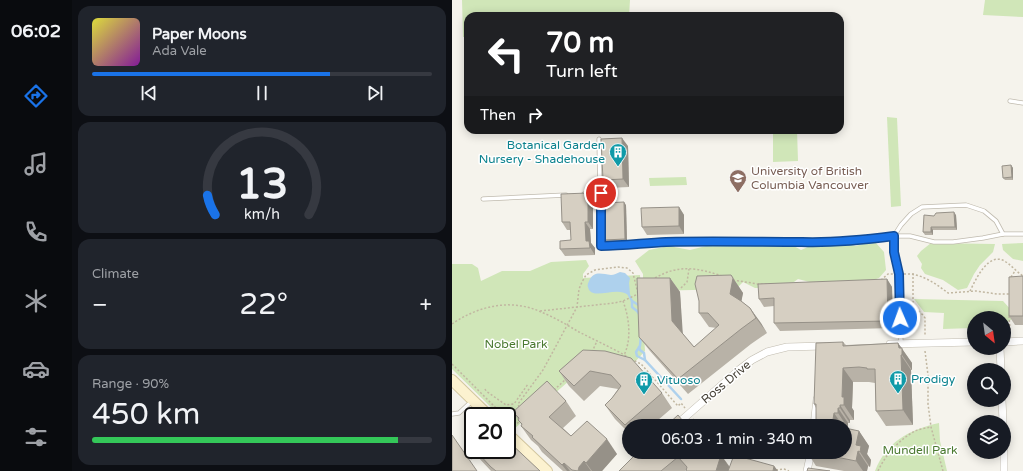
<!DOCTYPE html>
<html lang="en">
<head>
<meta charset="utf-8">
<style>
	:root { --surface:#171b24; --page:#20242c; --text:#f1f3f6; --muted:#9ea1a6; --line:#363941; --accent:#1a73e8 }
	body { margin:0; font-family:"Varela Round",sans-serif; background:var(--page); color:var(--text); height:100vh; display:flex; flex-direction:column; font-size:15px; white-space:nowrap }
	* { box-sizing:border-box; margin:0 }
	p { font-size:13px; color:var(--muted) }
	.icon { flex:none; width:22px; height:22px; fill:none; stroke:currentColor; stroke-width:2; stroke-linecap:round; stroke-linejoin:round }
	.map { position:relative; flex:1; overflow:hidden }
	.details { display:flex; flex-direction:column; gap:6px; padding:6px; background:#0d0f14; width:380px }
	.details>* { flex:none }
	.guide { position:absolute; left:12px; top:12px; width:380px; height:122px; border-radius:12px; box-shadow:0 2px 10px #0003; background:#202124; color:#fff; overflow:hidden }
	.needle { width:26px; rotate:151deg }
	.buttons { position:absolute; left:515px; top:311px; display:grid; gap:8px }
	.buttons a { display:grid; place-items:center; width:44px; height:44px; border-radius:50%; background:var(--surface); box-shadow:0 2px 10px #0003; font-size:20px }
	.speed { position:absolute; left:12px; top:407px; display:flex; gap:8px; font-size:20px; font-weight:700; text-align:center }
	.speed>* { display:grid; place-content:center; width:52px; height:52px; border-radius:50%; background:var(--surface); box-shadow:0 2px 10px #0003; line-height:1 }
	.speed .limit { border:2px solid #111; border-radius:6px; background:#fff; color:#111 }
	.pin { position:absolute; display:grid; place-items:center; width:34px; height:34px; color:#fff; margin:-17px; border:2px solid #fff; border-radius:50%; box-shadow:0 1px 4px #0007 }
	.me { position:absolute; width:44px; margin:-22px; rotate:358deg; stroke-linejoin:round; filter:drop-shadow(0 0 3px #0008) }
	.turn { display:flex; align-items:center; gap:14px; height:84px; padding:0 16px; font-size:18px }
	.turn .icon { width:52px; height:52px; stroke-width:2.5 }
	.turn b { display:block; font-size:28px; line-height:34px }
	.then { display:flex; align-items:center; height:38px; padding:0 16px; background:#0003; gap:8px; font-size:15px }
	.big { font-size:30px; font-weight:600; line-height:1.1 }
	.details .card { flex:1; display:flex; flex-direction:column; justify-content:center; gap:6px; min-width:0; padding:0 14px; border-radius:12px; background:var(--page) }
	.details .dial { align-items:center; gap:0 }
	.dial svg { height:104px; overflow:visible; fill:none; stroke:var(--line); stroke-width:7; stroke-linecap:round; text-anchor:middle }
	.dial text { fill:var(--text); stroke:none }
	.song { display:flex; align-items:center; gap:12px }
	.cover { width:48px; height:48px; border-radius:6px; background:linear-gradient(135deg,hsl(60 70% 55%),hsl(290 70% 35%)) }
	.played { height:4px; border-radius:2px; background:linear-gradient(90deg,var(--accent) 70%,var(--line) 70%) }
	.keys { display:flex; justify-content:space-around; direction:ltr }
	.heat { display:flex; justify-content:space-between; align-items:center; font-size:22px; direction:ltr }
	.charge { height:6px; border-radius:3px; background:linear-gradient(90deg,#34c759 90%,var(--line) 0) }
	.trip { position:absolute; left:170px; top:419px; width:230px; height:40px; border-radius:20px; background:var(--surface); box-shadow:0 2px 10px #0003; font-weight:600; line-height:40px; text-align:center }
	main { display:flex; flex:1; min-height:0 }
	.dock { display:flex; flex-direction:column; width:72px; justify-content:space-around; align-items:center; background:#090b0e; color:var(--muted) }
	.dock .icon { width:28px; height:28px }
	.dock .selected { color:var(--accent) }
	.dock b { font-size:18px; color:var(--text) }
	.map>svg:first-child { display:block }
</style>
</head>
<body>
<main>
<nav class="dock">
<b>06:02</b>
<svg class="icon selected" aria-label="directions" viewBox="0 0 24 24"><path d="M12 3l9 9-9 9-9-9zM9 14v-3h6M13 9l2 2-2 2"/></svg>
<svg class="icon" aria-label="music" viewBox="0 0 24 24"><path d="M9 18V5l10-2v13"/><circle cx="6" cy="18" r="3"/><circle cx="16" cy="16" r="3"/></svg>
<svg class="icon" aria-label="phone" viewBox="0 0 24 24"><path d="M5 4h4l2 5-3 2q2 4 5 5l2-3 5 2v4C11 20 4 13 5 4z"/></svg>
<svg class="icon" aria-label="climate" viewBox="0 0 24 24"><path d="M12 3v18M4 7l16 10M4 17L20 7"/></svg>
<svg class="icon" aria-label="car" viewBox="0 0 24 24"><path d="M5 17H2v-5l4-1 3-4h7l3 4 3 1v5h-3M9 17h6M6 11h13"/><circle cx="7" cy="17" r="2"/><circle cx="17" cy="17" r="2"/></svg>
<svg class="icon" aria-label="filters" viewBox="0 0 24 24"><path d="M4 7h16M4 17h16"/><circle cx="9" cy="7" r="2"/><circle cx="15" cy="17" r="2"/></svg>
</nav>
<section class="details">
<div class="card">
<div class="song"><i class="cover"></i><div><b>Paper Moons</b><p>Ada Vale</p></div></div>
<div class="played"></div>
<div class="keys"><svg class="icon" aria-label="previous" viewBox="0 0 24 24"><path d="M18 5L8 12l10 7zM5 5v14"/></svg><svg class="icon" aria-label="pause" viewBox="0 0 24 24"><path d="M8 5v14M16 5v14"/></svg><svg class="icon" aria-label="next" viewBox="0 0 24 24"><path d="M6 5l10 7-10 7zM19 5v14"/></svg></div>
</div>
<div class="card dial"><svg viewBox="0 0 100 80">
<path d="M14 69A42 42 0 1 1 86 69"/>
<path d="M14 69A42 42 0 0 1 8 54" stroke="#1a73e8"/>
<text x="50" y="56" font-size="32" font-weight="700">13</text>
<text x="50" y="72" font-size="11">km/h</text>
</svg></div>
<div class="card"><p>Climate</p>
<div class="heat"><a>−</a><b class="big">22°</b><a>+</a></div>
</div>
<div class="card"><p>Range · 90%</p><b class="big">450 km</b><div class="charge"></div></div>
</section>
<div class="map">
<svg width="571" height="471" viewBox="0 0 571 471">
	<rect width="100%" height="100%" fill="#f5f3ec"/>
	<g fill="#d0e6b8">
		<path d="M10,0h168l-1,16h-161v21h-5z"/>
		<path d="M533,0h38v17l-40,-2z"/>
		<path d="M435,117l10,1 4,88 -10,1z"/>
		<path d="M321,130h24l1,31 -25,1z"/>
		<path d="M234,177l1,8 -37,1 -1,-8z"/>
		<path d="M392,243l12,3 9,-3h11l8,9 2,18 -7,8 -15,5 -39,3 -27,-7 -11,8 -32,1 -12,-6 -7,7 -87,2 -6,-4v-13l-8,-13 14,-11 20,-4 21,4 20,-5 59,-1 23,1 9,5 14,-6 15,1z"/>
		<path d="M479,243l64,1 -2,8 -13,13 -6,9 -7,14 -9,2 -15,-10 -18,-6 -4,-6 1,-4 -5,-8 4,-5z"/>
		<path d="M571,243v18l-10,-2 -10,-9 -1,-6z"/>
		<path d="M134,260l3,6 -6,8v4l57,-3 5,76 -11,12 -41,-3 -79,69 -7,-6v-7h-7l-48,-47v-105h20l6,4 3,13 21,-10h28l21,-9z"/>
		<path d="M462,299l89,2 9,10 1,7 -9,7v-7h-30v10l-31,1 1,-16 -20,-1z"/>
		<path d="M487,423l1,18 7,30h-72c12,-30 34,-41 64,-48z"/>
	</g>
	<path fill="#aed1ed" d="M168,272l5,1 5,5 -1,5 1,11 -2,1c-11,-10 -37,7 -40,-8 -1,-1 0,-4 1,-6 5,-11 13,-7 22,-6 3,0 6,-2 9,-3z"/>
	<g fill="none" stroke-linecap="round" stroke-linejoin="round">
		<g stroke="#aed1ed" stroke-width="2.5">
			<path d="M177,295l3,6v6l5,4 3,4"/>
			<path d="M180,301l8,5"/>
			<path d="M189,335l-1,11 -4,6 1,4 8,4 36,39"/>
			<path d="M187,347l1,3 4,3 1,7"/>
		</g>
		<g stroke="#c0bbaf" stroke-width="5">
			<g id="lane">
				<path d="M558,101l13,2"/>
				<path d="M147,139l2,107c22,0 43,-3 65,-4 45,-1 90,0 136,0l20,1 36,-2 36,-5h16l24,6h19l30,-4 20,-4h20"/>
				<path d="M132,194l17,-1"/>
				<path d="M31,199l83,-4"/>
				<path d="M449,344l-2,-70 -5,-22v-16l7,-11 10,-11 11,-7 44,-2 18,6 12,10 7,13"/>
				<path d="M0,414l7,-1 13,-12"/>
			</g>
		</g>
		<g stroke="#c0bbaf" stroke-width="8">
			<g id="street">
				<path d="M552,342l19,-1"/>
				<path d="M438,344l84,-2"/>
				<path d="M548,348l1,22"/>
				<path d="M550,400l1,22"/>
				<path d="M223,426l65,-57 12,-9 15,-8 20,-5 37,-1"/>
				<path d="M362,426l3,-27"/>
				<path d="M552,452v19"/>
				<path d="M0,470l25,-20"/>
				<path d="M355,471l4,-19"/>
			</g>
		</g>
		<g stroke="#d2c69f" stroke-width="12">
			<g id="secondary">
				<path d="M0,380l37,36"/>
				<path d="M55,433l40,38"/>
			</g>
		</g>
		<g stroke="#c1b7a1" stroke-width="1.5" stroke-dasharray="2 2" stroke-linecap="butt">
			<path d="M461,273v30l2,5 8,7 2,3v17"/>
			<path d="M452,274c17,-1 31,9 44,19l28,-2 21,3h13"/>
			<path d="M559,277l4,-6"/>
			<path d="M203,278c24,-14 43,-10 67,-2"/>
			<path d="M281,280l25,4h15"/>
			<path d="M429,280l7,-6h5"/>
			<path d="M229,288l6,-6 2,-13"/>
			<path d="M518,291c6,-12 19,-41 36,-29 6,4 11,10 17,14"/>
			<path d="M171,301c6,16 9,38 1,54"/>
			<path d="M88,311l74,-8 9,-2 15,-7"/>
			<path d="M557,316l1,14"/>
			<path d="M0,324c26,-18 59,-26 89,-12 13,5 26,13 38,20 16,8 33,16 49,25"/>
			<path d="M473,351l3,24v29l3,23 12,44"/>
			<path d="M140,352l5,-11"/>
			<path d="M179,359l10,5 37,42 3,-3 4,5"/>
			<path d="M0,364l52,52"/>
			<path d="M33,389l1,2 20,14 8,-1 14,-20v-1"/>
			<path d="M102,390l12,-11"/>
			<path d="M67,407l-1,-3 25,-34 34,-63 2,-18 3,-7 4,-7 9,-5 6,-1 17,-2 9,1 6,5 5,21"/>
			<path d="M55,419l7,7"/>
			<path d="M241,419l5,7"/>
			<path d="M62,426l6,-5"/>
			<path d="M270,452l11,6"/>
			<path d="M324,470l8,-1 5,2"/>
			<path d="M426,471c8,-17 21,-31 37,-40 5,-2 11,-3 16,-4"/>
		</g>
		<use href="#lane" stroke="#fff" stroke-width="3.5"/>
		<use href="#street" stroke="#fff" stroke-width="7"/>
		<use href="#secondary" stroke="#fcf2d0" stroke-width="10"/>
	</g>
	<g fill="#b8b2a7">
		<path d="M176,146l1,41 -21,1 -5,-8z"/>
		<path d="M559,165l2,3v12h-8l-2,-2z"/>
		<path d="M136,193l5,7v29h-3l1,14 4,5v7l-30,1 -5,-7 11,-9v-10h-4l-5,-8z"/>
		<path d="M174,205l1,37 -21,1 -2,-3z"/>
		<path d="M227,207l5,8v19l-37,1 -5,-8z"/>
		<path d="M504,215l1,15h-24v5h-8l-2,-3 11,-16z"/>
		<path d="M279,275l12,18 -2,8 9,7 17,25 -16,11 -63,50 -38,-43 -11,-14 31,-59 10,14 2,41 12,14 23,-19 -8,-1 -10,-14v-12z"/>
		<path d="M571,276v49h-8l-6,-9z"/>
		<path d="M435,279l5,8 1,41 -113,3 -6,-8v-17l-10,1 -5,-8z"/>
		<path d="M391,342l3,3 52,-2 14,20v7h-1l2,55 -27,1 -10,-15 -1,-28 -6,-1h-16l-1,26 2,3v9h-4v3h-2v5h-3v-2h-29v-18l-2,-4z"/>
		<path d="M131,350l79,43 10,15 -21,18h-22v7l-14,-14 -10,-14 7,-7 6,-9 -18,-3 -16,15 -15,-15 -10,-15z"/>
		<path d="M114,401l10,15 -13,12 8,8 46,18 -15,17h-39l-21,-19 -4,-6 -7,-6 -10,-14 1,-1 -9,-13z"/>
		<path d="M407,431l10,15 -2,8 4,6 -1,7 -2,-1 -1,5h-23l-28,-5 -9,-14h38z"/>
		<path d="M21,438v12h34l33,21h-49l-13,-14 -11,-15z"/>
		<path d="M269,455l9,12 44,-1 4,5h-92v-1l-1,1h-66l15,-15z"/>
	</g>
	<g fill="#969188">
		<path d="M170,138l6,8 1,41 -6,-8z"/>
		<path d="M559,165l2,3v12l-1,-3z"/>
		<path d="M136,193l5,7v29l-5,-7z"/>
		<path d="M172,202l2,3 1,37 -2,-3z"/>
		<path d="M227,207l5,8v19l-5,-8z"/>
		<path d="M502,212l2,3 1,15 -2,-3z"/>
		<path d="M133,222l5,7 1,14 4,5v7l-9,-14z"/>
		<path d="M479,227l2,3v5l-2,-3z"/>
		<path d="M279,275l12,18 -3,16 -10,-15z"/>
		<path d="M218,278l10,14 3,44 -11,-15z"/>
		<path d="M435,279l5,8 1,41 -5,-7z"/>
		<path d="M298,308l11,15 6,10 -11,-15z"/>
		<path d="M446,343l14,20v7l-10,-15 -3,-7z"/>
		<path d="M449,355l10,15 2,55 -10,-15z"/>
		<path d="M391,368l10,14 -1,26 2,3v9l-10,-15 -2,-8z"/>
		<path d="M388,405l10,15v3l-10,-15z"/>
		<path d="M386,408l10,15v5l-10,-15z"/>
		<path d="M382,413l9,13h-11z"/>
		<path d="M407,431l10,15 -2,8 4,6 -1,7 -10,-15 -4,-7z"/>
		<path d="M155,439l10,15 -15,17h-10l-6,-8z"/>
		<path d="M406,451l10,15 -1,5h-4l-7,-10z"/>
		<path d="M269,455l9,13 -1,3h-13z"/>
		<path d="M132,461l7,10h-13l1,-4z"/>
		<path d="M112,463l6,8h-3l-5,-6z"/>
		<path d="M322,466l4,5h-5z"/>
	</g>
	<g fill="#d6cfc2" stroke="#969188">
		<path d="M170,138l1,41 -20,1 -2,-41z"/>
		<path d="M559,165l1,12 -9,1 -1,-12z"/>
		<path d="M136,193v29h-3l1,19h3l1,7 -30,1v-8l11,-1 -1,-18h-8l-1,-28z"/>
		<path d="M172,202l1,37 -21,1v-37z"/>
		<path d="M227,207v19l-37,1 -1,-19z"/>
		<path d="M502,212l1,15h-24v5h-8l1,-17 10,1 2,-3z"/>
		<path d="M279,275l2,3 -3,16 11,7 9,7 6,10 -15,11 -63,50 -39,-42 -2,-59h33l2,43 22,26 25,-22 -11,-12h-9v-12l-4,-17 2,-8z"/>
		<path d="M571,276v40h-14v-39z"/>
		<path d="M435,279l1,42 -114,2v-25l-15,1 -1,-15z"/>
		<path d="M391,342v4l55,-3 1,5h3v7h-1l2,55 -27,1 -1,-42h-8v-1l-8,-1 -16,1 -1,29h2v8h-4v3h-2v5h-4l-2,13h1h-17v-22h-2l2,-61z"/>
		<path d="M131,350l22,1 26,7 31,35 -37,32 -20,-20 7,-7 9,-12 -10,-11 -21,-4 -16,15 -15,-15z"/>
		<path d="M95,381l19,20 -17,16 22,19 16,-15 20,18 -21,24 -2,-2 -5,6 -1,4 -6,-1 -8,-7 -2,2 -30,-28 1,-1 -12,-10 1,-2 -4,-4 1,-2 -6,-6z"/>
		<path d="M226,415l9,11h-21z"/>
		<path d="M393,428l14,3 -3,14 5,1 -1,6 -2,-1 -2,10 -45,-9h34z"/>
		<path d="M0,435l25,36h-25z"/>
		<path d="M21,438v10l-6,-6z"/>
		<path d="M55,440l33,31h-44l-5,-4 -16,-17h32z"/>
		<path d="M186,452h80l3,3 -5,16h-30l1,-4 -9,-10 -17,14h-42z"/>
		<path d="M282,455l40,11 -1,5h-45z"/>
		<path d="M356,468l22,3h-23z"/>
	</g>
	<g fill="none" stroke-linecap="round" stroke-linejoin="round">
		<g stroke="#114b97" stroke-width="10">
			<path id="route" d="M149,193v53c22,0 43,-3 65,-4 45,-1 90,0 136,0 31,1 61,-2 92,-6v16l5,22 1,44"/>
		</g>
		<use href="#route" stroke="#1a73e8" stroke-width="7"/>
	</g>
	<defs>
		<g id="building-pin" transform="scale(0.9)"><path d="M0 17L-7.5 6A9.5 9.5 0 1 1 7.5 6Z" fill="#0f9aa8" stroke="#fff"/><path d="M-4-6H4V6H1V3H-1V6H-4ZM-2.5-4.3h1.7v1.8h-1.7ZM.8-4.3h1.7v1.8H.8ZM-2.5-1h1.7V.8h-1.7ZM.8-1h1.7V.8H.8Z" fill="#fff"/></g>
		<g id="university-pin" transform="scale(0.9)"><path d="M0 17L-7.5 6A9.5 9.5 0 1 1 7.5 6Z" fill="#8d6e63" stroke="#fff"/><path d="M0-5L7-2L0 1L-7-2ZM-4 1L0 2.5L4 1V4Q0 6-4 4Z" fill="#fff"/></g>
	</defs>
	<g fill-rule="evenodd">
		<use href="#building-pin" x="166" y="152"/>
		<use href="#university-pin" x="286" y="178"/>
		<use href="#building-pin" x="446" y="379"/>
		<use href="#building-pin" x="192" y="380"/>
	</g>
	<g text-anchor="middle" stroke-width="3" stroke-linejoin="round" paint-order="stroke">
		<g font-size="12" fill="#0d838f" stroke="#fff" text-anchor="start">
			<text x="153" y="149" text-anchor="end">Botanical Garden<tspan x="153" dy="14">Nursery - Shadehouse</tspan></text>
			<text x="459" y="383">Prodigy</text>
			<text x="205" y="384">Vituoso</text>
		</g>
		<g font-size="12" fill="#785e54" stroke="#fff" text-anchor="start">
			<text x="299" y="175">University of British<tspan x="299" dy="14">Columbia Vancouver</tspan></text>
		</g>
		<g font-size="12" fill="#4a7930" stroke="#fff">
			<text x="64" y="348">Nobel Park</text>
			<text x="468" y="454">Mundell Park</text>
		</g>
		<g font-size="12" fill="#49443a" stroke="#fff">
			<text transform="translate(274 382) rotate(-40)" y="4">Ross Drive</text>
		</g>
	</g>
</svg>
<div class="buttons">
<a><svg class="needle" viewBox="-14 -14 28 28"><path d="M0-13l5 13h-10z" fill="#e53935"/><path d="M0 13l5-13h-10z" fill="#9ea1a6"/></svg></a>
<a><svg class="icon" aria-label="search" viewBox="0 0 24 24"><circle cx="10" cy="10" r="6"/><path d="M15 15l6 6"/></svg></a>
<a><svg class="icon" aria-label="layers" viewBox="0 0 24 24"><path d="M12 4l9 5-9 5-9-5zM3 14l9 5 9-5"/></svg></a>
</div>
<div class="speed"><div class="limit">20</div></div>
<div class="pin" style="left:149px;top:193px;background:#d93025"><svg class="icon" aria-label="arrive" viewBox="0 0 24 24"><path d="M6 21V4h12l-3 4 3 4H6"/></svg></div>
<svg class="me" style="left:448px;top:318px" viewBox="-20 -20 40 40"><circle r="17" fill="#1a73e8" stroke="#fff" stroke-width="3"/><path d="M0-11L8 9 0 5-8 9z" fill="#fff"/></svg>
<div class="trip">06:03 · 1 min · 340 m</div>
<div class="guide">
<div class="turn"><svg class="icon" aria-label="left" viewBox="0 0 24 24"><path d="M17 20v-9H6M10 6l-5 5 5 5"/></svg><div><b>70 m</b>Turn left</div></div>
<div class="then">Then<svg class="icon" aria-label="right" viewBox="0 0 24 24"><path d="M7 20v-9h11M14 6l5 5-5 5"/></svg></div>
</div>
</div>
</main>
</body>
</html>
